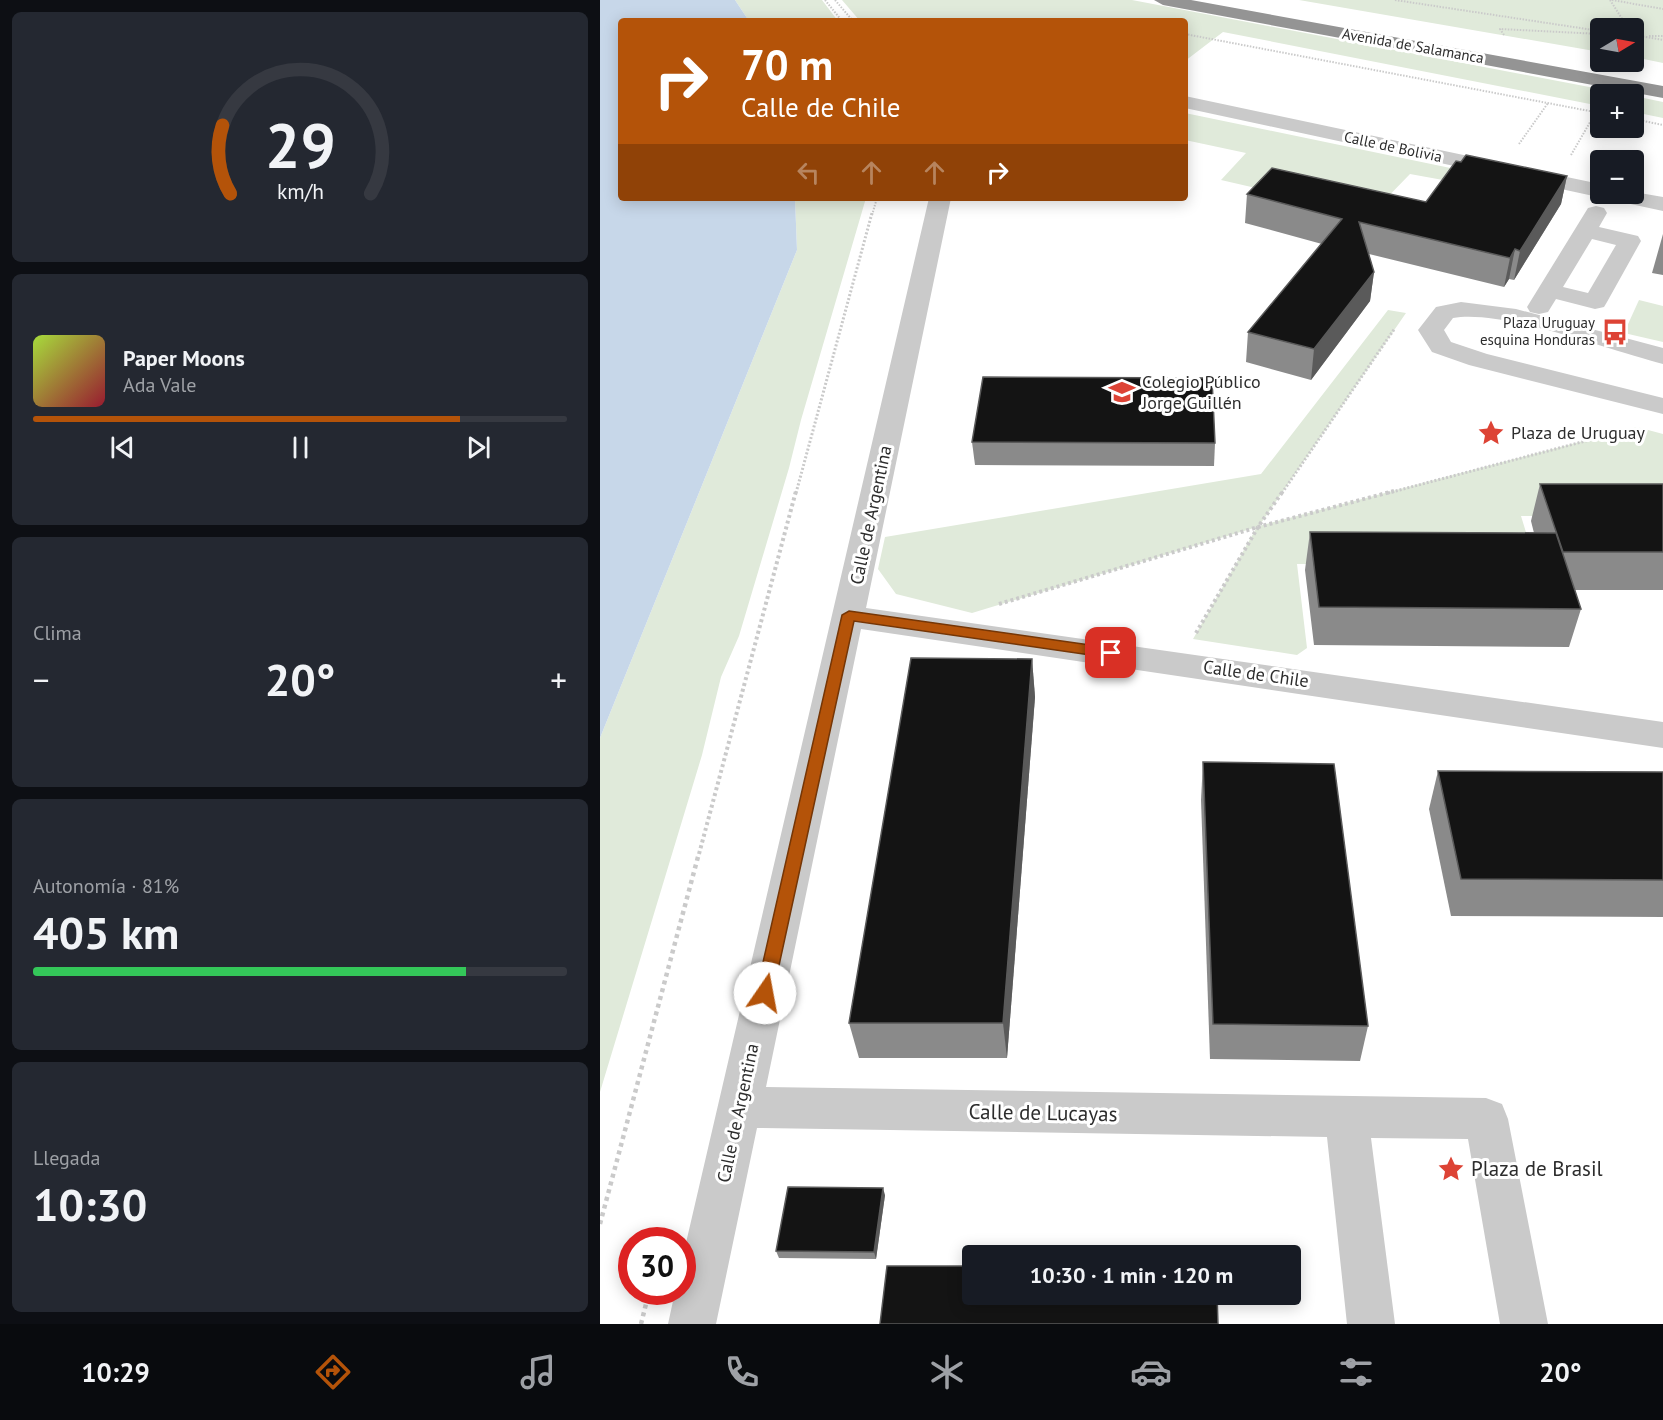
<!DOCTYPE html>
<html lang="es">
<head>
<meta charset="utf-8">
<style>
	:root { --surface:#171b24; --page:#242831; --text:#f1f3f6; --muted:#9ea1a6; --line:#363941; --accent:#b45309 }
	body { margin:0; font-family:"PT Sans",sans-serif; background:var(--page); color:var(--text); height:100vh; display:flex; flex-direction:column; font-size:22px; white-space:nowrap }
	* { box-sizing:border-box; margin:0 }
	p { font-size:20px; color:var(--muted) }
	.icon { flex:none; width:33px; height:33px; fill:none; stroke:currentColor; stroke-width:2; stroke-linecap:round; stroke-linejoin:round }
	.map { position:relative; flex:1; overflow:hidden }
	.sheet { display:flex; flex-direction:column; gap:12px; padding:12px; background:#0d0f14; width:600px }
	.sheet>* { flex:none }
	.banner { position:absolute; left:18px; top:18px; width:570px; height:183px; border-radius:6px; box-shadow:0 3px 15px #0003; background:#b45309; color:#fff; overflow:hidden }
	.needle { width:39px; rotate:80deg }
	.tools { position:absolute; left:990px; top:18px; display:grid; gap:12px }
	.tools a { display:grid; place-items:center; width:54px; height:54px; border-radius:6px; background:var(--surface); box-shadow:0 3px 15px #0003; font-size:30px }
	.speed { position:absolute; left:18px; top:1227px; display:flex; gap:12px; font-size:30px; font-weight:700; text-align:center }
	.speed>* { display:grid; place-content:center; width:78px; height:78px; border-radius:50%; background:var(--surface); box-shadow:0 3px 15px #0003; line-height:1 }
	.speed .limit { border:9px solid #d22; background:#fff; color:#111 }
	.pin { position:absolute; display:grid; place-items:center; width:51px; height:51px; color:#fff; margin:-26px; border-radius:12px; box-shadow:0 3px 9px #0006 }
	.me { position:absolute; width:66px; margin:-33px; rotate:12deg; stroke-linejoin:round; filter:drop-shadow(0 0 4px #0008) }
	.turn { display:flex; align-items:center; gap:21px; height:126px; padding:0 24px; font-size:27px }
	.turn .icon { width:78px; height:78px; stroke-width:2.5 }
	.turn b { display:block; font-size:42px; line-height:51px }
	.lanes { display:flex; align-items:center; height:57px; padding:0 24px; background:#0003; justify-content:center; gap:30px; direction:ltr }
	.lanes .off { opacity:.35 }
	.big { font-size:45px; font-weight:800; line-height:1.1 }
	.sheet .tile { flex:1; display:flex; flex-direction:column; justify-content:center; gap:9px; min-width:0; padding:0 21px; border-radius:9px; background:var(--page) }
	.sheet .dial { align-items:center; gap:0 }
	.dial svg { height:156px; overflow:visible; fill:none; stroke:var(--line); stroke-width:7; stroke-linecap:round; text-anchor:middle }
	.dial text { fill:var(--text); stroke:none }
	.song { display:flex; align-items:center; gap:18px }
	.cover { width:72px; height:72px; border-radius:9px; background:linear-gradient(135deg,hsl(80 70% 55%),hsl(350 70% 35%)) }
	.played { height:6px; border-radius:3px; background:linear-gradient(90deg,var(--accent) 80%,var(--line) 80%) }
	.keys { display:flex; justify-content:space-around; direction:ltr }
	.heat { display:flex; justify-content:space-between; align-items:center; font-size:33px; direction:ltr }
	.charge { height:9px; border-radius:4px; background:linear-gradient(90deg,#34c759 81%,var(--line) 0) }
	.trip { position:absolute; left:362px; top:1245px; width:339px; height:60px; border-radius:6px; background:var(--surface); box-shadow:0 3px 15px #0003; font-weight:800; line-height:60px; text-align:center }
	.dock { display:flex; height:96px; justify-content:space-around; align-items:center; background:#090b0e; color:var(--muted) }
	.dock .icon { width:42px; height:42px }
	.dock .on { color:var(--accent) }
	.dock b { font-size:27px; color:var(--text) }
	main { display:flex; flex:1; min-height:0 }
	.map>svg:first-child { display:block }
</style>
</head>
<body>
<main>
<section class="sheet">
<div class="tile dial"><svg viewBox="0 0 100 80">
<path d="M14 69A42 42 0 1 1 86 69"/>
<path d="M14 69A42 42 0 0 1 10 34" stroke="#b45309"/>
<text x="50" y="56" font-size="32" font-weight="700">29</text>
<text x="50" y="72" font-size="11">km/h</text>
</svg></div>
<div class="tile">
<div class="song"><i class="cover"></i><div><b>Paper Moons</b><p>Ada Vale</p></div></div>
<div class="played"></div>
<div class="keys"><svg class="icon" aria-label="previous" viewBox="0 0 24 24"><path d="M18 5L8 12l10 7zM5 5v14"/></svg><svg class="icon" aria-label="pause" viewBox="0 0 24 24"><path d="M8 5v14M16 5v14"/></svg><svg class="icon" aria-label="next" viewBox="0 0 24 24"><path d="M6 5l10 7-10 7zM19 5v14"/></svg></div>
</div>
<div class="tile"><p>Clima</p>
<div class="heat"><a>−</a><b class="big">20°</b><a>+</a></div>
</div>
<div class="tile"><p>Autonomía · 81%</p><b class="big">405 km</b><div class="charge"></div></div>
<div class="tile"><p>Llegada</p><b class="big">10:30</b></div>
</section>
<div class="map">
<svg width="1063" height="1324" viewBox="0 0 1063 1324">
	<rect width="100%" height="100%" fill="#fff"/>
	<g fill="#e0eada">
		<path d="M135,0h87l16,21h-89z"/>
		<path d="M242,0h290l494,94h-26v12l-377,-74 -38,29v-40h-325z"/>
		<path d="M699,0h364v63l-29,-6v-29h-34v24z"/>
		<path d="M1034,96l29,6v16l-29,-6z"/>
		<path d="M585,113l275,57 -6,12 -44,-8 -34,35 -103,-17 -52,-12 25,-27 -61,-13z"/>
		<path d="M195,198h71l-65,222 -12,48 -50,168 -18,41 -19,78 -102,337v-354l197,-488z"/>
		<path d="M1039,300l24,6v36l-39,-9z"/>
		<path d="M788,310l18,3 -147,213 378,-99 26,7v82h-142l15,49 -239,-1 10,84 -10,7 -104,-16 64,-112 -285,86 -76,-19 -18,-25 7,-32 376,-63z"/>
	</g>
	<path fill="#c7d7e9" d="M0,0h135l14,21h-128v177h174l2,52 -197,488z"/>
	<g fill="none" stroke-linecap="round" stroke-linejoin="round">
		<g stroke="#cacaca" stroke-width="2" stroke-dasharray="1.5 1.5" stroke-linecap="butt">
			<path d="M225,0l17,21"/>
			<path d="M235,0l18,21"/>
			<path d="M795,0l205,31"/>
			<path d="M1010,0l18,28"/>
			<path d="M1012,0l51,9"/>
			<path d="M585,34l415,79"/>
			<path d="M904,35l-4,-6 100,5"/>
			<path d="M1034,35l29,5"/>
			<path d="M1049,36h14"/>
			<path d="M1034,119l29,6"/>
			<path d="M919,144l29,-41"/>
			<path d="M971,155l25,-43"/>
			<path d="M272,215l5,-17"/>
		</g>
		<g stroke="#cacaca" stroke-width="3" stroke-dasharray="2 2" stroke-linecap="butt">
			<path d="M196,493l76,-280"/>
			<path d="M682,493l113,-165"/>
			<path d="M788,493l243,-64"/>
		</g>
		<g stroke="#cacaca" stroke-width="4" stroke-dasharray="3 3" stroke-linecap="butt">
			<path d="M399,604l259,-77 136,-36"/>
			<path d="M596,633l62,-106 25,-36"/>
			<path d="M99,854l97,-363"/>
		</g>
		<g stroke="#cacaca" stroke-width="4.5" stroke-dasharray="4 4" stroke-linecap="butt">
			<path d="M0,1224l99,-371"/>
			<path d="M41,1324l8,-32"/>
		</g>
		<g fill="#cacaca" fill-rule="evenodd">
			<path d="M585,96l415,88v10l34,-2 29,5v14l-478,-103z"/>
			<path d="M329,198h22l-85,410 797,114v26l-802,-119 -95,458 720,11 16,6 6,15 40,205h-48l-32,-185 -97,-1 24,186h-48l-20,-187 -570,-9 -41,196h-48l7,-32h7v-32z"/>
			<path d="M996,206l8,2 3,5 -8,14 39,9 3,5 -34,61 -3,5 -9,2 -39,-10 -8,13 -9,2 -9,-2 -3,-5 61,-99zM992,239l24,6 -28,48 -25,-6z"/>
			<path d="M861,302l55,7 147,39v16c-52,-13 -160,-55 -210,-46l-9,12 7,12 36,12 176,44v16l-194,-49 -37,-13 -14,-22 18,-23z"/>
		</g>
		<path fill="#949494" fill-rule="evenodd" d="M554,0h37l472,86v12l-500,-93z"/>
	</g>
	<g fill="#8a8a8a">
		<path d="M967,176l-6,28 -47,76 -5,-1 -5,8 -135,-33 5,18 -4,29 -59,79 -65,-18 2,-30 74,-88 -77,-21 2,-29 179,8z"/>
		<path d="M1063,234v41l-11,-2z"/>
		<path d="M372,442l243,1 -1,23 -239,-1z"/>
		<path d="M940,484h123v106h-88l6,19 -12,38 -255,-2 -9,-75 5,-38 224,1 -3,-12z"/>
		<path d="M432,659l3,38 -28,361h-148l-10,-35z"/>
		<path d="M603,762l165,264 -8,35 -150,-2 -9,-259z"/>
		<path d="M838,771l225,1v145l-212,-1 -22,-107z"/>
		<path d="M285,1195l-9,64 -97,-1 -3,-7z"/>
	</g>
	<g fill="#5a5a5a">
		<path d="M967,176l-6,28 -47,76 6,-29z"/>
		<path d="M915,249l-6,30 -5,8 6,-29z"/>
		<path d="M774,272l-4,29 -59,79 3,-31z"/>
		<path d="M432,659l3,38 -28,361 -4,-35z"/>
		<path d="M283,1188l2,7 -9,64 -2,-7z"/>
	</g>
	<g fill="#141414" stroke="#5a5a5a" stroke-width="1.5">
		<path d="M866,155l101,21 -47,75 -5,-2 -5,9 -151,-36 15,50 -60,77 -66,-17 94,-113 -95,-25 25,-26 154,34 30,-41 5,1z"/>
		<path d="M383,377l229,1 3,65 -243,-1z"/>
		<path d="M940,484h123v68h-100z"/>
		<path d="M710,532l246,1 25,76 -262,-2z"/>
		<path d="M311,658l121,1 -29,364h-154z"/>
		<path d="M603,762l131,2 34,262 -155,-2z"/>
		<path d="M838,771l225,1v108l-202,-1z"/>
		<path d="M188,1187l95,1 -9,64 -98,-1z"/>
		<path d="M287,1266h85v28h245l1,30h-338z"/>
	</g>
	<path fill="#b45309" stroke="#753606" stroke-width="1.5" d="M249,611l262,37 7,5 -7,5 -257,-37 -81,372 -2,5 -6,2 -6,-2 -3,-5 86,-378z"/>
	<defs>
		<g id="bus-bare" transform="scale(2.07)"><path d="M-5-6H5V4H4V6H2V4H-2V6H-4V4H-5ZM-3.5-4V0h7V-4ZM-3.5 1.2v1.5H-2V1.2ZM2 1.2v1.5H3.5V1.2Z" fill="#dd4335" stroke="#fff" stroke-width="2.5" paint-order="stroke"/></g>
		<g id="school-bare" transform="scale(2.07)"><path d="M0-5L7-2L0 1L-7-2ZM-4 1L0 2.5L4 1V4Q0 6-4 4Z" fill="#dd4335" stroke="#fff" stroke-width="2.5" paint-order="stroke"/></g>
		<g id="sight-bare" transform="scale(2.07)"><path d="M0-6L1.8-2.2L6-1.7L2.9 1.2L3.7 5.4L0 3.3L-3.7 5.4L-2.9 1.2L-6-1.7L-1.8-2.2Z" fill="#dd4335" stroke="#fff" stroke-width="2.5" paint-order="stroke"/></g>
	</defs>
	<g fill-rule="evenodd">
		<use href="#bus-bare" x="1015" y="332"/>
		<use href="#school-bare" x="522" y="392"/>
		<use href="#sight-bare" x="891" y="433"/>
		<use href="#sight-bare" x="851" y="1169"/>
	</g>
	<g text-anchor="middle" stroke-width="6" stroke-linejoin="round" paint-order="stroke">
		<g font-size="15" fill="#2d2d2d" stroke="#fff">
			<text transform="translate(813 46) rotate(10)" y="5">Avenida de Salamanca</text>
			<text transform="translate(793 147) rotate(12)" y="5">Calle de Bolivia</text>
		</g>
		<g font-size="15" fill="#2d2d2d" stroke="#fff" text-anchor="end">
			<text x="995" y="328">Plaza Uruguay<tspan x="995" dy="17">esquina Honduras</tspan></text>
		</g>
		<g font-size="18" fill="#2d2d2d" stroke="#fff" text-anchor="start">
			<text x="542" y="388">Colegio Público<tspan x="542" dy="21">Jorge Guillén</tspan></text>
			<text x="911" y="439">Plaza de Uruguay</text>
		</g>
		<g font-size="18" fill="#2d2d2d" stroke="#fff">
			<text transform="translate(271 515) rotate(-78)" y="6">Calle de Argentina</text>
			<text transform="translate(656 674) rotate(8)" y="6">Calle de Chile</text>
			<text transform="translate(138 1113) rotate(-78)" y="6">Calle de Argentina</text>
		</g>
		<g font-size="21" fill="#2d2d2d" stroke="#fff">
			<text transform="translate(443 1113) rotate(1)" y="7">Calle de Lucayas</text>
		</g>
		<g font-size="21" fill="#2d2d2d" stroke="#fff" text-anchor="start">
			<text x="871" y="1176">Plaza de Brasil</text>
		</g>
	</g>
</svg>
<div class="tools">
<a><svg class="needle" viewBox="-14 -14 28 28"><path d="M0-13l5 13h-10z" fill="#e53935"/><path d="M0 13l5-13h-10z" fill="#9ea1a6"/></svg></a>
<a>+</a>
<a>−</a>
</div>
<div class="speed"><div class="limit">30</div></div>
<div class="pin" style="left:511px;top:653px;background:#d93025"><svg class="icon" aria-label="arrive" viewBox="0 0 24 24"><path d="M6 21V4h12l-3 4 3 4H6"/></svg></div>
<svg class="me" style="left:165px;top:993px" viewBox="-20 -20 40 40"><circle r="19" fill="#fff"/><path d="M0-13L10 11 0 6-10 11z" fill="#b45309"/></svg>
<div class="trip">10:30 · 1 min · 120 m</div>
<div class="banner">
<div class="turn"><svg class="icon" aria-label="right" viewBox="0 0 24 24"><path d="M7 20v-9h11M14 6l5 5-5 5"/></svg><div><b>70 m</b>Calle de Chile</div></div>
<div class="lanes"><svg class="icon off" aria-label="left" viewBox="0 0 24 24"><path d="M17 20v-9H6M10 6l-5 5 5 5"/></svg><svg class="icon off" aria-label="ahead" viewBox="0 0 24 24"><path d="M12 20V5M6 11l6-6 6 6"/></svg><svg class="icon off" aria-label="ahead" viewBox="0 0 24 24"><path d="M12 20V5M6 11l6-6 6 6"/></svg><svg class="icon" aria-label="right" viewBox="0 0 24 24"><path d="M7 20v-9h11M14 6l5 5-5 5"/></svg></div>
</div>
</div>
</main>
<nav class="dock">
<b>10:29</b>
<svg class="icon on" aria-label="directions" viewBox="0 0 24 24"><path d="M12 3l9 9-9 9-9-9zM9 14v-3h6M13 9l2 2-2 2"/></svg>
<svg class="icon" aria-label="music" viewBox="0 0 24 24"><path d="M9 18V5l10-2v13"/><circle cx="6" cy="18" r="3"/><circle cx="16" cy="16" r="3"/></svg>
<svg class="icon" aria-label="phone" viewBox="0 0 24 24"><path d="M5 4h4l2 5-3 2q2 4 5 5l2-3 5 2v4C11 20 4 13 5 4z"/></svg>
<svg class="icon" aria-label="climate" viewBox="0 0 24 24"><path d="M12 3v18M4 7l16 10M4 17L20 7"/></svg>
<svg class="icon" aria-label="car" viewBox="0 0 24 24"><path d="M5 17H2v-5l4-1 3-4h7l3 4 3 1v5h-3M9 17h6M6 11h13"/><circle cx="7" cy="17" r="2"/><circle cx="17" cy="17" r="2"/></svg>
<svg class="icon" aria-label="filters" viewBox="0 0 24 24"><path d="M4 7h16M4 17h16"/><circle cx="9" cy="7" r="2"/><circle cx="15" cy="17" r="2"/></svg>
<b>20°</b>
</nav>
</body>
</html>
